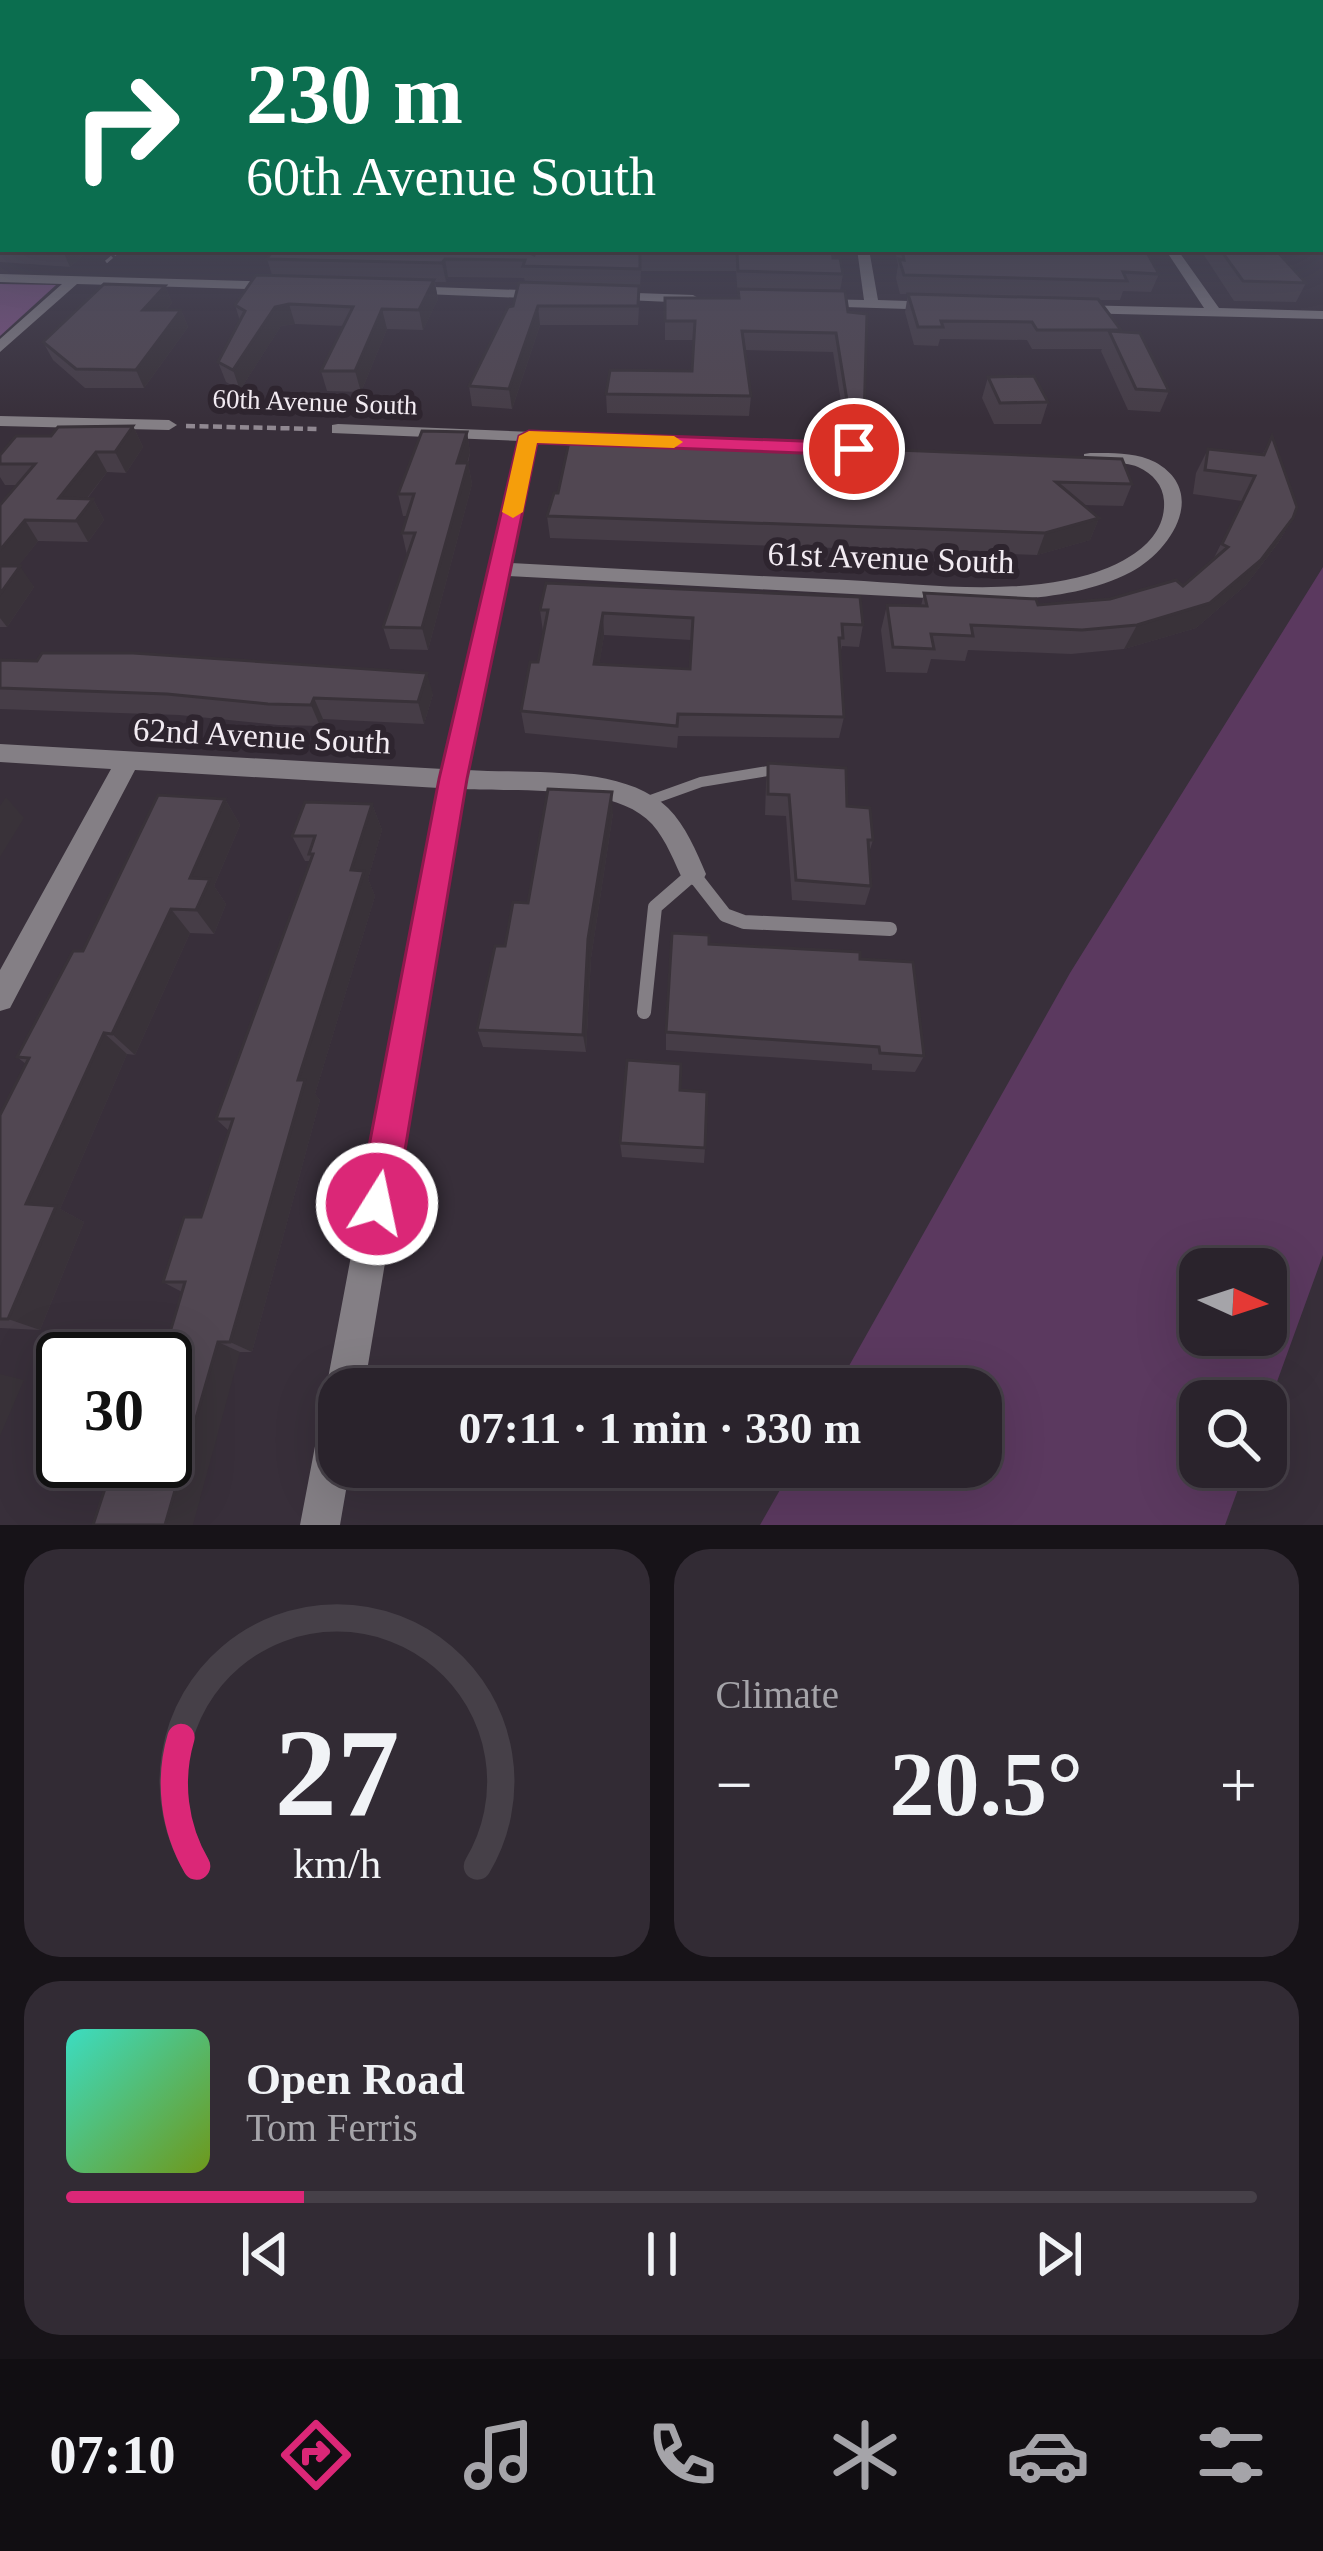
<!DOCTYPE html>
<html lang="en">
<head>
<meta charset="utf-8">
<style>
	:root { --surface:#2a232c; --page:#322b34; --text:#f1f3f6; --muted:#a5a4a9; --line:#464048; --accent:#db2777 }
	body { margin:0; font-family:"Times New Roman",serif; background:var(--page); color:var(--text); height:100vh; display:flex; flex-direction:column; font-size:45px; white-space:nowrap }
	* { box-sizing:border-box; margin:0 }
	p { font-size:39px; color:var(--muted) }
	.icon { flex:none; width:66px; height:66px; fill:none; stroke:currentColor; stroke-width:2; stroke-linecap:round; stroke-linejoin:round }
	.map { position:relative; height:1525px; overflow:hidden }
	.side { display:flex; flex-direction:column; gap:24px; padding:24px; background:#171318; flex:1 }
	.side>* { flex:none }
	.guide { position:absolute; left:0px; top:0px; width:1323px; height:252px; box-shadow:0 12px 48px #0002,0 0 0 3px var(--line); background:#0b6e4f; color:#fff; overflow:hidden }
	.needle { width:78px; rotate:93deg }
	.fabs { position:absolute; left:1179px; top:1248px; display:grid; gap:24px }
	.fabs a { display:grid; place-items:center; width:108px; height:108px; border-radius:24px; background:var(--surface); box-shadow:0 12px 48px #0002,0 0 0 3px var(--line); font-size:60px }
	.speed { position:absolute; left:36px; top:1332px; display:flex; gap:24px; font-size:60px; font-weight:700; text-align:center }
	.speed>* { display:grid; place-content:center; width:156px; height:156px; border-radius:50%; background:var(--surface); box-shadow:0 12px 48px #0002,0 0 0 3px var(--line); line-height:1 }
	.speed .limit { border:6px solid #111; border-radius:18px; background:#fff; color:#111 }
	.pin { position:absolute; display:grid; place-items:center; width:102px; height:102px; color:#fff; margin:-51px; border:6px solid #fff; border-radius:50%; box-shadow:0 3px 12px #0007 }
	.me { position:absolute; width:132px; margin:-66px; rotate:10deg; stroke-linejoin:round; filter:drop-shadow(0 0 9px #0008) }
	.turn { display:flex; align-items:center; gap:42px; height:252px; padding:0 48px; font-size:54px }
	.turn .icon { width:156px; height:156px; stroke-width:2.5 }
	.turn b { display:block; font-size:84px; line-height:102px }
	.big { font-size:90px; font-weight:600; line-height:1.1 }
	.side .tile { flex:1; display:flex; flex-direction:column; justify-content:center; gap:18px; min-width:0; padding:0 42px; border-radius:36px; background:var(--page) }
	.side .dial { align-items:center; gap:0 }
	.dial svg { height:312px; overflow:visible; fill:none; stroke:var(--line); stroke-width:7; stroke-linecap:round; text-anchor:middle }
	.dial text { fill:var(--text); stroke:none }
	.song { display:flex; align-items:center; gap:36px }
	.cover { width:144px; height:144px; border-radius:18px; background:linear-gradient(135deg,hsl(170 70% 55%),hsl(80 70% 35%)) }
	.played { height:12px; border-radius:6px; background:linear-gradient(90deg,var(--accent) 20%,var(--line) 20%) }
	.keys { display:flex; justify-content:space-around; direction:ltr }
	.heat { display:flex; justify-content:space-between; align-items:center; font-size:66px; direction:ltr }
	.side .tiles { flex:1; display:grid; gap:24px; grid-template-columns:1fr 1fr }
	.tile:last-child { grid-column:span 2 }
	.trip { position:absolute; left:318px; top:1368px; width:684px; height:120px; border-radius:36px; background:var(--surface); box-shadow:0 12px 48px #0002,0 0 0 3px var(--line); font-weight:600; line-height:120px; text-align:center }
	.menu { display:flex; height:192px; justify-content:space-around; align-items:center; background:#110e12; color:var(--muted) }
	.menu .icon { width:84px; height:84px }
	.menu .active { color:var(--accent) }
	.menu b { font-size:54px; color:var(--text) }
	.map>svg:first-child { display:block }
</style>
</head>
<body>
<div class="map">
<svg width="1323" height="1525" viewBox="0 0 1323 1525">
	<rect width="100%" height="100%" fill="#382f3a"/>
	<path fill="#5b395f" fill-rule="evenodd" d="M1323,567v688l-57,157v-11h-66v66h46l-21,58h-465l33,-58h188v-78h-145l234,-416zM1200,1269h66v66h-66z"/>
	<path fill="#7f5385" d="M0,284l56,1 -56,51z"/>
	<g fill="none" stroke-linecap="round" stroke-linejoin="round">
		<path stroke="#908891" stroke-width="3" stroke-dasharray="8 3" stroke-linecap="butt" d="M106,262l15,-13"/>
		<path stroke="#908891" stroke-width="4.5" stroke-dasharray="9 4.5" stroke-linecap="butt" d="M186,426l131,3"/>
		<path stroke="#847f85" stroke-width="10" d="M648,801l53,-19 79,-13"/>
		<path stroke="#847f85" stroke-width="14" d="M644,1012l11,-105 38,-33 32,41 19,7 146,7"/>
		<g fill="#847f85" fill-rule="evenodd">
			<path d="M857,249h12l9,51 61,2 7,4 -7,4 -126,-4v-6l5,-1 46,1z"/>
			<path d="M1165,249h12l42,59 104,3v8l-247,-6 -7,-4 7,-4 128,3z"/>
			<path d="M0,274l279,8 7,4 -7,4 -202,-6 -77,68v-13l62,-55 -62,-2z"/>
			<path d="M404,286l145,5 7,4 -7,4 -150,-6 -2,-3z"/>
			<path d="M608,292l85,3 7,4 -7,4 -90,-4 -2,-3z"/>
			<path d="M0,416l169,4 8,5 -8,5 -169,-4z"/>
			<path d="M338,424l268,11v8l-6,1 -63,-2 -26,121c112,6 224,12 336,17 73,4 147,14 219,0 38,-7 101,-30 98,-79 -1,-16 -11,-27 -26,-34 -16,-7 -37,-2 -54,-5v-8l6,-1c22,0 45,-1 65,9 54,30 16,89 -24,110 -44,23 -97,27 -147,29l-476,-25 -41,194c60,4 156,-6 201,38 18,18 28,43 38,66l-4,8 -9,3 -9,-3c-10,-20 -17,-41 -32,-58 -37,-41 -135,-32 -188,-35l-100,600h-25v78h11l-10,58h-40l20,-105 6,-13 8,-4 -8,-14 113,-601 -304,-18 -125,238 -10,3v-41l111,-201 -111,-7v-18l443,25 77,-328 -188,-8v-8z"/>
		</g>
	</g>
	<g fill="#463d47" fill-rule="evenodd">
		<path d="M1320,206h3v27l-3,-3z"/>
		<path d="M3,221v28h87l-20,18 -70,-5v-37z"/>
		<path d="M832,249l1,9 10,16 -3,17 24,129 -4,20 -13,-1 -14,-87 -89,-2 7,46 -2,20 -142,-3 -1,-19 86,-23 2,-31h-29v-42h73l-2,-27h-95l-3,54h-98l-28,84 -40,-3 -3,-20 44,-80 12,-24 -1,-4 -76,-1 -2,5h-11l3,17 -15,31 -36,-1 -26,63 -34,-1 -6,-20 23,-45 -49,-2 -14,2 -41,64 -14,-8 -8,-20 22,-41 -5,-16 37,-30 -5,-16z"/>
		<path d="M895,249h250l14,25 -8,18 -28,-1 -3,9h-21l70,91 -9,21 -32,-2 -27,-59 1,-2h-70l-5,-9 -87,-1 -2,7 -24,-1 -9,-33 3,-18h-8l-4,-16 2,-13z"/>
		<path d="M1200,249h78l-1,2 29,32 -10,19 -62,-1z"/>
		<path d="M165,286l7,17 -6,7h15l7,17 -44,61h-59l-32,-28 -10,-18z"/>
		<path d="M988,377l60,25 -7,22h-47l-12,-26z"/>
		<path d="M133,426l10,21 -17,26 -19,-1 -20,27h6l11,21 -16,22 -50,-1 -20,25 16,21 -27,40h-7v-122l17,-20h-12l-5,-8v-22l51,-19z"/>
		<path d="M467,432l3,21 -2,10 4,21 -44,166 -38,-1 -7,-22 24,-72 -5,-22 5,-17h-4l-5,-22z"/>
		<path d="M1272,436l21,82 -15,25 -32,42 -50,43 -72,21 -53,5 -103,-4 -3,11 -34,-2 -4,14 -41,-1 -5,-42 6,-25 34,1 3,-13 114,12 72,-6 73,-13 30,-26 29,-59 -49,-7 3,-21 12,-24 54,6z"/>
		<path d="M570,437l562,47 -9,22 -40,-1 16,13 -9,22 -53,15 -487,-17 -3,-22 11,-23z"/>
		<path d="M540,610l323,15 -4,22 -17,-1 -2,8 4,63 -5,21 -161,-2 -1,12 -152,-15 -4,-22 17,-49 5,-30zM604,635l87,5 -1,29 -91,-4z"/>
		<path d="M0,660l433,34 -9,30 -101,-5 -3,7 -42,-1 -99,-10 -179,-6z"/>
		<path d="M768,763l79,43 26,34 -4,13 2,33 -6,19 -73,-5 -6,-84 -21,-1 1,-31z"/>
		<path d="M225,799l15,26 -26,61 12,18 -12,30 -24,-1 -55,122 -8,-1 -67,155 24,13 -44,108 -40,-2v-213l26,-51 -9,-7z"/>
		<path d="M372,804l10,26 -14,49 7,17 -60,198 5,6 -68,252h-12l-75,109 17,-169 -19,-10 38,-65 28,-86 -13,-12 94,-258h-5l-13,-25z"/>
		<path d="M613,813l-22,145 -5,94 -103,-5 -6,-17 28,-84 23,-43z"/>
		<path d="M709,944l151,15 64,97 -9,16 -43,-2v-6l-206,-14v-18z"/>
		<path d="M680,1090l25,58 -1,15 -82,-6 -2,-14z"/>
	</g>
	<g fill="#393239">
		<path d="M62,249h28l-20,18z"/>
		<path d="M445,259l3,18 -2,5 -4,-19z"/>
		<path d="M434,280l4,19 -15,31 -4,-20z"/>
		<path d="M165,286l7,17 -22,24 -7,-17z"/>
		<path d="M289,304l6,20 -14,2 -41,64 -7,-20 42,-63z"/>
		<path d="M538,306l2,19 -28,84 -3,-20z"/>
		<path d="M382,309l5,20 -26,63 -6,-21z"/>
		<path d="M181,310l7,17 -44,61 -8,-18z"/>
		<path d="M133,426l10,21 -17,26 -11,-21z"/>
		<path d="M467,432l3,21 -9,31 -4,-21z"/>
		<path d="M96,452l11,20 -36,47 -12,-21z"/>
		<path d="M468,463l4,21 -44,166 -6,-22z"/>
		<path d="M93,499l11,21 -16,22 -12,-21z"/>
		<path d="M1099,518l-9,22 -53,15 8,-22z"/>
		<path d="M1293,518l-15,25 -32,42 -50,43 -72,21 13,-24z"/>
		<path d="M25,520l13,21 -36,46 -2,-3v-34z"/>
		<path d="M20,566l14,21 -27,40 -7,-9v-24z"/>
		<path d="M603,613l1,22 -8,51 -2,-22z"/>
		<path d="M427,673l6,21 -9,30 -6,-22z"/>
		<path d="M314,698l9,21 -3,7 -9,-21z"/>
		<path d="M612,792l1,21 -22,145 -5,94 -3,-17 5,-96z"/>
		<path d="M6,797l18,21 -24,39v-51z"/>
		<path d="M225,799l15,26 -26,61 12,18 -12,30 -18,-24 -6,-32z"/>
		<path d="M372,804l10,26 -14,49 7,17 -60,198 5,6 -68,252 -22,-10 121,-472z"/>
		<path d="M171,909l19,24 -55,122 -23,-21z"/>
		<path d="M104,1033l23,21 -67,155 24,13 -44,108 -32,-11 18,-115z"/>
		<path d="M218,1342l22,10 -47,173h-28z"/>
		<path d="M0,1374l24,6 -24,56z"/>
	</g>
	<g fill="#514752" stroke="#393239" stroke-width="3" fill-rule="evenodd">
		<path d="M3,221v24h-3v-20z"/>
		<path d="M273,249h248l13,6 2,-6h296l1,9h7l3,16 -105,-3 -1,-18h-97v16l-117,-3 2,-6 -80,-1 -3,4 -175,-4z"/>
		<path d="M902,249h243l14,25 -36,-2 4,9 -223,-6 -5,-16 5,1z"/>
		<path d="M1220,249h55l31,34 -63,-2z"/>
		<path d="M256,275l178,5 -15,30 -37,-1 -27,62h-34l32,-64 -64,-3 -14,3 -42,63 -15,-8 27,-51 -10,-6z"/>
		<path d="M519,282l120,4 -1,20h-100l-29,83 -40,-3 39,-79 5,-1z"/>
		<path d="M104,284l61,2 -22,24h38l-45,60 -60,-1 -33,-27z"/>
		<path d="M738,289l107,2 3,21 19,2 -3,106 -14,-1 -14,-86 -94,-2 9,65 -145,-2 4,-24 82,1 3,-50h-30v-23h74z"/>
		<path d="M908,294l190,5 23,31h-84l-5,-8 -91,-1 2,6h-25z"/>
		<path d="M1109,331l31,2 29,58 -33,-2z"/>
		<path d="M1034,376l14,26 -48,1 -12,-26z"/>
		<path d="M133,426l-18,26h-19l-37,46 34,1 -17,22 -51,-1 -25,30v-45l35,-41h-35v-9l16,-19h35l7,-9z"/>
		<path d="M422,431l45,1 -10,31h11l-46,165 -39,-1 32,-94h-13l12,-39h-16z"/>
		<path d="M1272,436l25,71 -4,11 -32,42 -51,43 -73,22 -55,5 -111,-5 2,11 -42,-2 3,15 -41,-2 -6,-42 40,1 -3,-13 112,6 2,6 72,-6 66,-19 7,6 45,-39 -6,-3 33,-68 -50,-6 3,-21 56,6z"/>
		<path d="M570,437l552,22 10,25 -76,-2 43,36 -54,15 -498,-17 7,-23h4z"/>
		<path d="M0,566h20l-20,28z"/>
		<path d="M546,583l314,14 3,28 -21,-1 1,14h-4l5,79 -166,-3 -1,12 -156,-15 9,-49h8l10,-52h-8zM603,613l90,5 -3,51 -96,-5z"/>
		<path d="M42,653h91l294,20 -9,29 -104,-4 -3,7 -43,-1 -101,-10 -167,-6v-28l37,1z"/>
		<path d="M768,763l78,5 1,38 23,2 3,32h-5l3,46 -75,-6 -7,-85 -21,-1z"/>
		<path d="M548,789l64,3 -24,147 -5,96 -106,-5 18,-84h10l8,-44 15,1z"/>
		<path d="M158,795l67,4 -35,79 20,1 -14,31 -25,-1 -59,125 -8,-1 -78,171 30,2 -48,113h-8v-204l29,-57 -12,-1 56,-106h10z"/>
		<path d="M305,802l67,2 -21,66 13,1 -66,209h7l-75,262h-12l-53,183h-72l21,-64h51v-102h-3l23,-77h-22l21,-65h17l32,-98h-17l97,-265h-4l6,-18h-23z"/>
		<path d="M672,933l37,2v9l151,8v7l53,3 11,94 -44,-3 -1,-6 -213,-15z"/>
		<path d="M627,1060l54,4 -1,26 27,2 -2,56 -85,-5z"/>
	</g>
	<linearGradient id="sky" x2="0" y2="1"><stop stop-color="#1f1a20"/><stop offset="0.49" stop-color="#4d4d60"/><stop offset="1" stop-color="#4d4d60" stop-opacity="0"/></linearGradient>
	<rect width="1323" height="419" fill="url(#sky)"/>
	<path fill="#db2777" stroke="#8e194d" stroke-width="3" d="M529,431l325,12 10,6 -10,6 -317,-12 -70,336 -71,425 -5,13 -14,6 -13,-6 -6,-13 81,-425 80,-343z"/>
	<path fill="#f59e0b" d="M529,431l145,5 9,6 -9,6 -137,-5 -14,69 -10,6 -11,-6 17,-76z"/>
	<g text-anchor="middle" stroke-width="12" stroke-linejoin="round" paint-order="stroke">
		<g font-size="27" fill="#f2ebf2" stroke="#2e252f">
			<text transform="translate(315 402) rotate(2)" y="9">60th Avenue South</text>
		</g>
		<g font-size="33" fill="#f2ebf2" stroke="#2e252f">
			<text transform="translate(891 557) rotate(2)" y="12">61st Avenue South</text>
			<text transform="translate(262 735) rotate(3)" y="12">62nd Avenue South</text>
		</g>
	</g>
</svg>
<div class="fabs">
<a><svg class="needle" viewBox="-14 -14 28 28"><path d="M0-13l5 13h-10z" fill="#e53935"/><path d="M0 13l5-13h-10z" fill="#a5a4a9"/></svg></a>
<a><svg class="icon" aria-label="search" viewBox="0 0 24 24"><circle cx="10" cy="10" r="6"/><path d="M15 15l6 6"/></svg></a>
</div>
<div class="speed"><div class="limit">30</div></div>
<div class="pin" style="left:854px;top:449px;background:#d93025"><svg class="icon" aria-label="arrive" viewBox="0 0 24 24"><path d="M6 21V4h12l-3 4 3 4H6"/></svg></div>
<svg class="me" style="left:377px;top:1204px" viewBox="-20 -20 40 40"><circle r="17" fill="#db2777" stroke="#fff" stroke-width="3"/><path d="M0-11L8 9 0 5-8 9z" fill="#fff"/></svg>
<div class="trip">07:11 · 1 min · 330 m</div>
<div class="guide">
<div class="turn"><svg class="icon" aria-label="right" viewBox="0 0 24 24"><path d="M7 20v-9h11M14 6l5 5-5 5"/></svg><div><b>230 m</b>60th Avenue South</div></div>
</div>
</div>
<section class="side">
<div class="tiles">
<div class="tile dial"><svg viewBox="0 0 100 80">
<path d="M14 69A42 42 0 1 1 86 69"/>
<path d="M14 69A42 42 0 0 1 10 36" stroke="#db2777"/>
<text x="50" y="56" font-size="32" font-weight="700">27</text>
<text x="50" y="72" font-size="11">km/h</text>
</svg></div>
<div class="tile"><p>Climate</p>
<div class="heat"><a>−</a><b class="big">20.5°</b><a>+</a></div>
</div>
<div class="tile">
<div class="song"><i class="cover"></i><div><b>Open Road</b><p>Tom Ferris</p></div></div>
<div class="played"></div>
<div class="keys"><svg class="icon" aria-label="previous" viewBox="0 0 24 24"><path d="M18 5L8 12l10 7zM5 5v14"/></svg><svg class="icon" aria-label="pause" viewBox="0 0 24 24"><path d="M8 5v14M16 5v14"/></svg><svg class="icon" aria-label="next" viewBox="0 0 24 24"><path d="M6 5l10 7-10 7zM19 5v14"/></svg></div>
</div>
</div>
</section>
<nav class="menu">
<b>07:10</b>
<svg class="icon active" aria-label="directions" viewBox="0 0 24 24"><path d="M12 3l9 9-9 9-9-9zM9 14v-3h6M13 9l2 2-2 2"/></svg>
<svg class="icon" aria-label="music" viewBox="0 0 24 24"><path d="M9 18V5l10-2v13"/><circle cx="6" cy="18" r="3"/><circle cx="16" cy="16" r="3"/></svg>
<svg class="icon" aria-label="phone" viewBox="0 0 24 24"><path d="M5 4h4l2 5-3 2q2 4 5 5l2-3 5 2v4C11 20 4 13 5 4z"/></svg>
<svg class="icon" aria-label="climate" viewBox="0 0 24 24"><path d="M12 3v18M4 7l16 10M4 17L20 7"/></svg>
<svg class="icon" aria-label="car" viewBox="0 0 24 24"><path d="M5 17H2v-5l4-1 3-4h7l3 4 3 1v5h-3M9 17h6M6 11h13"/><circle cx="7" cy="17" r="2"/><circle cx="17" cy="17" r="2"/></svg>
<svg class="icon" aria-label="filters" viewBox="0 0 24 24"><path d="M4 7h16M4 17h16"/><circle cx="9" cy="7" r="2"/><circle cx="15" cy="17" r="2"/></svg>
</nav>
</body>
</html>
